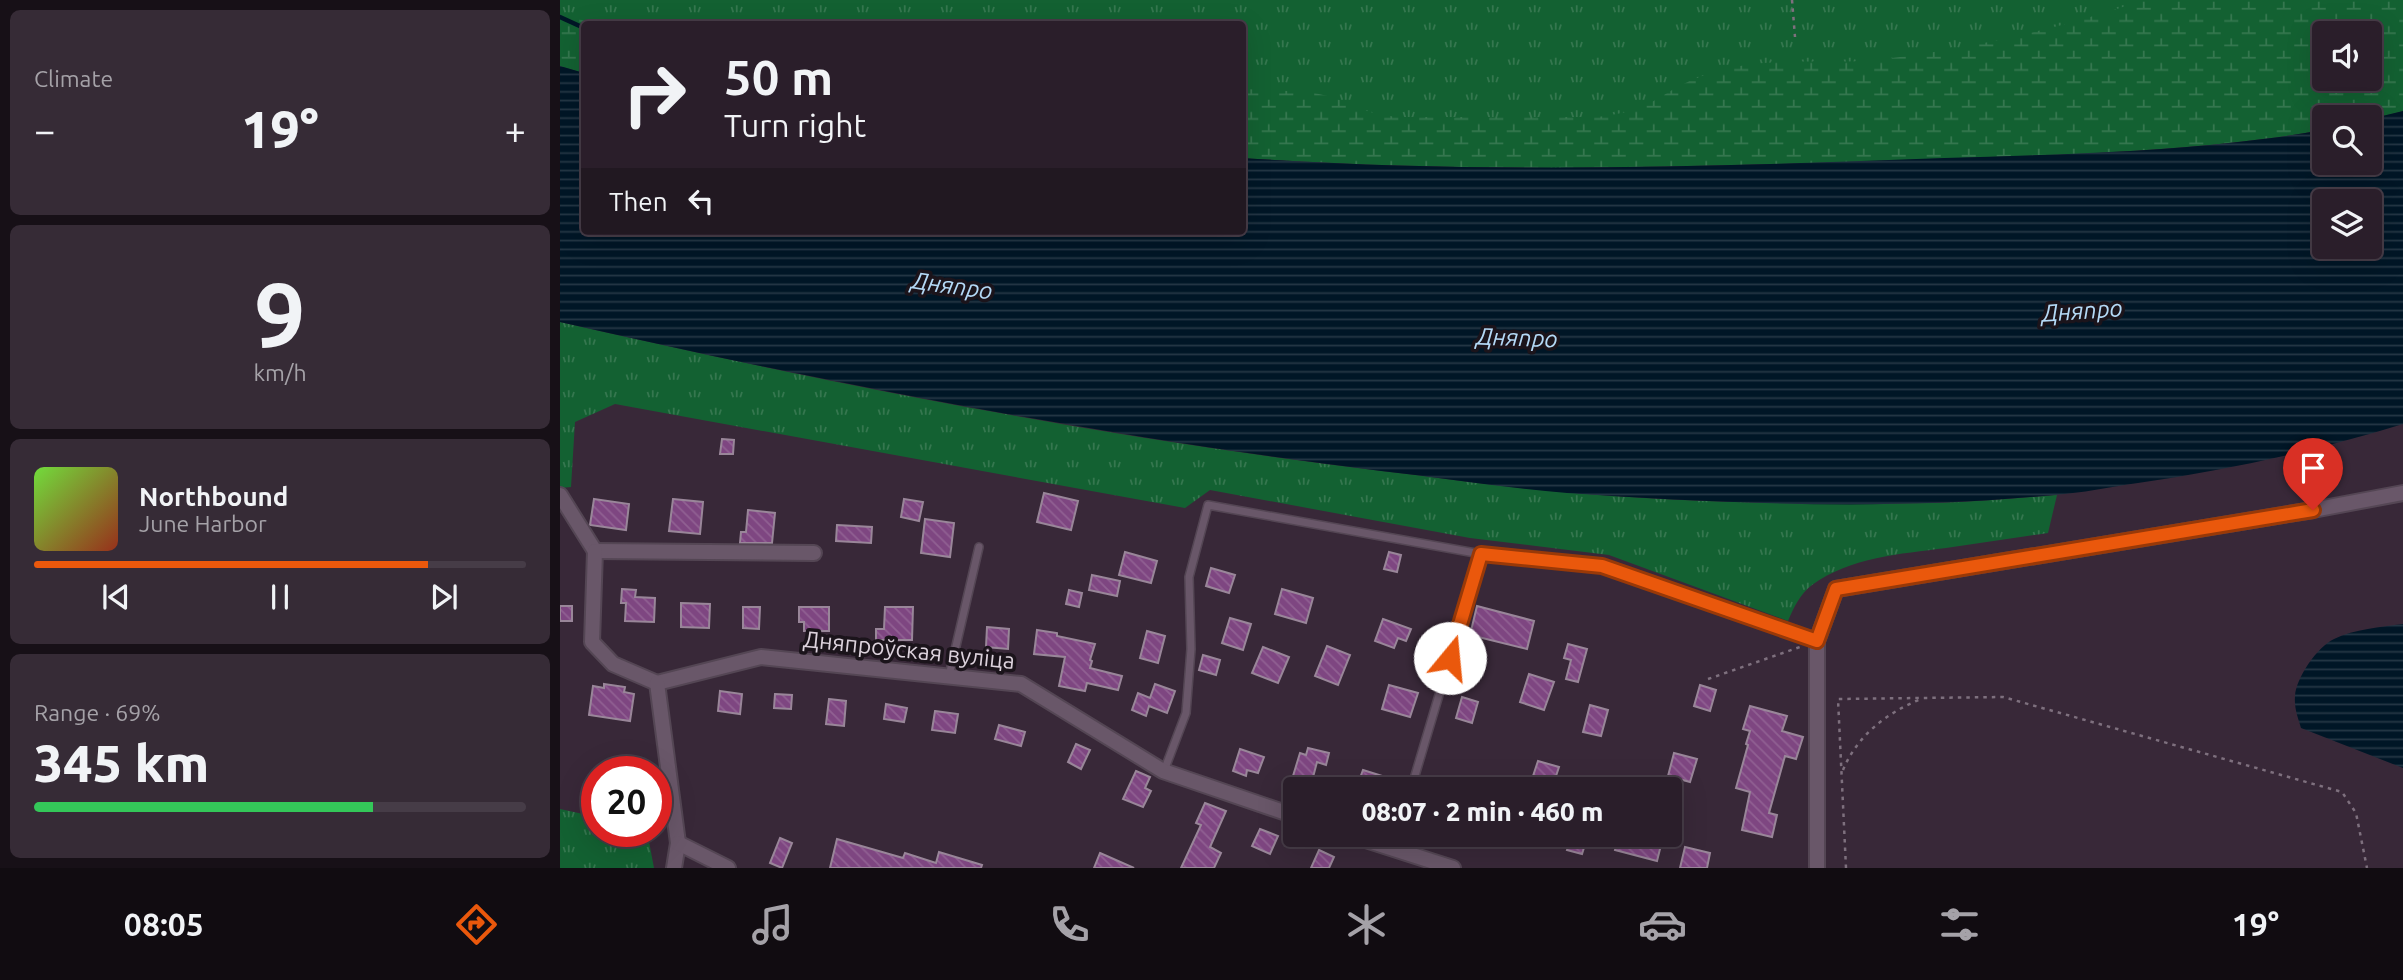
<!DOCTYPE html>
<html lang="en">
<head>
<meta charset="utf-8">
<style>
	:root { --surface:#2a1e2a; --page:#362b36; --text:#f1f3f6; --muted:#a5a2a8; --line:#463c47; --accent:#ea580c }
	body { margin:0; font-family:Ubuntu,sans-serif; background:var(--page); color:var(--text); height:100vh; display:flex; flex-direction:column; font-size:26px; white-space:nowrap }
	* { box-sizing:border-box; margin:0 }
	p { font-size:23px; color:var(--muted) }
	.icon { flex:none; width:38px; height:38px; fill:none; stroke:currentColor; stroke-width:2; stroke-linecap:round; stroke-linejoin:round }
	.map { position:relative; flex:1; overflow:hidden }
	.panel { display:flex; flex-direction:column; gap:10px; padding:10px; background:#171017; width:560px }
	.panel>* { flex:none }
	.guide { position:absolute; left:21px; top:21px; width:665px; height:214px; border-radius:7px; box-shadow:0 7px 28px #0002,0 0 0 2px var(--line); background:#2a1e2a; color:var(--text); overflow:hidden }
	.controls { position:absolute; left:1752px; top:21px; display:grid; gap:14px }
	.controls a { display:grid; place-items:center; width:70px; height:70px; border-radius:7px; background:var(--surface); box-shadow:0 7px 28px #0002,0 0 0 2px var(--line); font-size:35px }
	.speed { position:absolute; left:21px; top:756px; display:flex; gap:14px; font-size:35px; font-weight:700; text-align:center }
	.speed>* { display:grid; place-content:center; width:91px; height:91px; border-radius:50%; background:var(--surface); box-shadow:0 7px 28px #0002,0 0 0 2px var(--line); line-height:1 }
	.speed .limit { border:10px solid #d22; background:#fff; color:#111 }
	.pin { position:absolute; display:grid; place-items:center; width:60px; height:60px; color:#fff; margin:-72px -30px; border-radius:50% 50% 50% 0; rotate:-45deg; box-shadow:0 0 7px #0007 }
	.pin .icon { rotate:45deg }
	.me { position:absolute; width:77px; margin:-38px; rotate:17deg; stroke-linejoin:round; filter:drop-shadow(0 0 5px #0008) }
	.turn { display:flex; align-items:center; gap:24px; height:147px; padding:0 28px; font-size:32px }
	.turn .icon { width:91px; height:91px; stroke-width:2.5 }
	.turn b { display:block; font-size:49px; line-height:60px }
	.then { display:flex; align-items:center; height:66px; padding:0 28px; background:#0003; gap:14px; font-size:26px }
	.big { font-size:52px; font-weight:800; line-height:1.1 }
	.panel .widget { flex:1; display:flex; flex-direction:column; justify-content:center; gap:10px; min-width:0; padding:0 24px; border-radius:10px; background:var(--page) }
	.panel .dial { align-items:center; gap:0 }
	.dial b { font-size:91px; line-height:1 }
	.song { display:flex; align-items:center; gap:21px }
	.cover { width:84px; height:84px; border-radius:10px; background:linear-gradient(135deg,hsl(100 70% 55%),hsl(10 70% 35%)) }
	.played { height:7px; border-radius:4px; background:linear-gradient(90deg,var(--accent) 80%,var(--line) 80%) }
	.keys { display:flex; justify-content:space-around; direction:ltr }
	.heat { display:flex; justify-content:space-between; align-items:center; font-size:38px; direction:ltr }
	.charge { height:10px; border-radius:5px; background:linear-gradient(90deg,#34c759 69%,var(--line) 0) }
	.trip { position:absolute; left:723px; top:777px; width:399px; height:70px; border-radius:7px; background:var(--surface); box-shadow:0 7px 28px #0002,0 0 0 2px var(--line); font-weight:800; line-height:70px; text-align:center }
	.tabs { display:flex; height:112px; justify-content:space-around; align-items:center; background:#110c11; color:var(--muted) }
	.tabs .icon { width:49px; height:49px }
	.tabs .current { color:var(--accent) }
	.tabs b { font-size:32px; color:var(--text) }
	main { display:flex; flex:1; min-height:0 }
	.map>svg:first-child { display:block }
</style>
</head>
<body>
<main>
<section class="panel">
<div class="widget"><p>Climate</p>
<div class="heat"><a>−</a><b class="big">19°</b><a>+</a></div>
</div>
<div class="widget dial"><b>9</b><p>km/h</p></div>
<div class="widget">
<div class="song"><i class="cover"></i><div><b>Northbound</b><p>June Harbor</p></div></div>
<div class="played"></div>
<div class="keys"><svg class="icon" aria-label="previous" viewBox="0 0 24 24"><path d="M18 5L8 12l10 7zM5 5v14"/></svg><svg class="icon" aria-label="pause" viewBox="0 0 24 24"><path d="M8 5v14M16 5v14"/></svg><svg class="icon" aria-label="next" viewBox="0 0 24 24"><path d="M6 5l10 7-10 7zM19 5v14"/></svg></div>
</div>
<div class="widget"><p>Range · 69%</p><b class="big">345 km</b><div class="charge"></div></div>
</section>
<div class="map">
<svg width="1843" height="868" viewBox="0 0 1843 868">
	<defs>
		<pattern id="grass-tufts" width="24" height="20" patternUnits="userSpaceOnUse" patternTransform="scale(1.75)"><rect width="24" height="20" fill="#136132"/><path d="M3 7l-1-3M5 7V3M7 7l1-3M15 17l-1-3M17 17v-4M19 17l1-3" fill="none" stroke="#35774f"/></pattern>
		<pattern id="wetland-marsh" width="20" height="14" patternUnits="userSpaceOnUse" patternTransform="scale(1.75)"><rect width="20" height="14" fill="#136132"/><path d="M1 5h8M5 5V1M11 12h8M15 12V8" fill="none" stroke="#35774f"/></pattern>
		<pattern id="water-rules" width="6" height="5" patternUnits="userSpaceOnUse" patternTransform="scale(1.75)"><rect width="6" height="5" fill="#001626"/><path d="M0 2.5h6" fill="none" stroke="#253745"/></pattern>
		<pattern id="building-back-hatch" width="6" height="6" patternUnits="userSpaceOnUse" patternTransform="scale(1.75)"><rect width="6" height="6" fill="#7e4681"/><path d="M-1 5l2 2M0 0l6 6M5-1l2 2" fill="none" stroke="#906092"/></pattern>
	</defs>
	<rect width="100%" height="100%" fill="#382838"/>
	<g fill="url(#grass-tufts)" fill-rule="evenodd">
		<path d="M0,0h1843v111l-33,8 -46,-2v12l-228,24 -258,9 -285,6 -310,-10 -1,-134h-658v49l-24,-7zM1764,33h46v46h-46z"/>
		<path d="M0,322c271,62 546,116 822,149 60,7 121,16 181,21 124,11 249,13 372,11 41,-1 81,-5 122,-8l-9,38c-34,5 -68,10 -102,15 -46,6 -95,9 -134,37 -12,9 -18,22 -24,36l-179,-66 -139,-17 -260,-48 -25,18 -570,-104 -40,18 -4,65 -11,1z"/>
		<path d="M0,809l37,8v14h50l7,37h-94z"/>
	</g>
	<g fill="url(#wetland-marsh)" fill-rule="evenodd">
		<path d="M1583,0h260v111l-33,8 -46,-2v12c-28,7 -57,9 -86,13 -96,11 -192,13 -288,16 -236,9 -472,16 -707,0l-1,-69 68,3 22,5 38,15 25,5h202c17,-2 35,-5 51,-13 14,-7 27,-17 42,-23 17,-8 37,-13 56,-16 45,-7 93,0 138,-6 83,-10 181,-31 259,-59zM1764,33h46v46h-46z"/>
		<path d="M0,12l33,12h-9v49l-24,-7z"/>
	</g>
	<g fill="url(#water-rules)" fill-rule="evenodd">
		<path d="M0,66l24,7v158h658l1,-73c233,16 468,9 701,0 98,-3 197,-5 294,-16 29,-4 58,-6 86,-13v34h46v-44l33,-8v313c-87,27 -176,46 -265,59 -28,4 -56,10 -84,12 -161,16 -325,9 -487,-2 -62,-5 -124,-15 -186,-22 -276,-34 -550,-87 -821,-149zM1764,201h46v46h-46z"/>
		<path d="M1843,624v144l-102,-40c-3,-10 -7,-20 -6,-32 1,-18 22,-49 39,-57 21,-10 46,-12 69,-15z"/>
	</g>
	<g fill="none" stroke-linecap="round" stroke-linejoin="round">
		<path stroke="#001626" stroke-width="4.5" d="M0,17l24,11"/>
	</g>
	<g fill="url(#building-back-hatch)" stroke="#998699" stroke-width="2">
		<path d="M162,439l12,1 -1,14h-13z"/>
		<path d="M484,493l34,8 -7,29 -34,-8z"/>
		<path d="M34,499l35,5 -3,26 -36,-5z"/>
		<path d="M113,499l30,3 -3,32 -31,-3z"/>
		<path d="M344,499l19,3 -4,19 -18,-4z"/>
		<path d="M188,510l27,3 -3,30h-32l1,-11h5z"/>
		<path d="M365,519l29,4 -4,34 -29,-4z"/>
		<path d="M277,525l35,2 -1,16 -35,-2z"/>
		<path d="M565,552l32,9 -6,22 -32,-8z"/>
		<path d="M829,552l12,3 -4,17 -13,-3z"/>
		<path d="M651,568l24,7 -6,18 -23,-7z"/>
		<path d="M532,575l28,6 -3,15 -28,-6z"/>
		<path d="M62,589l14,1 -1,7 20,1 -1,24 -29,-1 1,-18h-5z"/>
		<path d="M722,589l31,9 -7,25 -31,-9z"/>
		<path d="M509,590l13,3 -3,14 -13,-3z"/>
		<path d="M121,603l29,1 -1,24 -28,-1z"/>
		<rect x="0" y="606" width="12" height="15"/>
		<path d="M917,606l57,15 -7,28 -57,-14z"/>
		<path d="M183,607h17l-1,22 -16,-1z"/>
		<path d="M239,607h30v24h-25v-9h-5z"/>
		<path d="M325,607h28l-1,33h-36v-11h8z"/>
		<path d="M670,618l21,6 -8,26 -21,-7z"/>
		<path d="M823,619l28,10 -5,12 -8,-3 -4,10 -19,-7z"/>
		<path d="M427,627l22,2 -1,20 -22,-2z"/>
		<path d="M477,630l20,3v3l38,8 -5,16 2,1 -2,7 32,8 -4,14 -31,-7 -2,8 -26,-5 6,-29 -31,-3z"/>
		<path d="M587,631l18,5 -7,27 -18,-5z"/>
		<path d="M1008,644l19,5 -9,33 -12,-3 5,-19 -7,-2z"/>
		<path d="M767,646l23,9 -12,30 -23,-9z"/>
		<path d="M703,647l26,10 -11,26 -26,-10z"/>
		<path d="M643,655l17,5 -4,15 -17,-5z"/>
		<path d="M969,674l25,8 -10,28 -24,-8z"/>
		<path d="M44,684l21,3 -1,5 10,2 -4,27 -41,-6 4,-29 11,2z"/>
		<path d="M595,684l20,7 -8,22 -18,-7 -3,10 -14,-6 6,-17 12,5z"/>
		<path d="M829,685l29,8 -8,24 -28,-8z"/>
		<path d="M1140,685l16,5 -6,21 -16,-5z"/>
		<path d="M160,691l22,3 -2,20 -22,-3z"/>
		<path d="M215,694l17,1 -1,14 -17,-1z"/>
		<path d="M902,697l16,5 -6,21 -16,-5z"/>
		<path d="M269,699l17,2 -2,25 -18,-2z"/>
		<path d="M326,704l21,4 -3,14 -20,-3z"/>
		<path d="M1030,705l18,5 -7,26 -18,-4z"/>
		<path d="M1190,706l37,10 -5,15 21,6 -7,22 -11,-3 -16,57 8,2 -5,22 -30,-7 8,-38 -14,-4 12,-43 -2,-1 4,-13 -7,-2z"/>
		<path d="M375,711l23,3 -3,19 -23,-3z"/>
		<path d="M439,725l26,7 -4,14 -26,-7z"/>
		<path d="M516,744l14,6 -9,19 -13,-7z"/>
		<path d="M748,748l21,5 -3,12 -9,-3 -5,19 -19,-5 7,-23 6,2z"/>
		<path d="M680,749l24,8 -6,16 -11,-3 -1,6 -13,-5z"/>
		<path d="M1114,753l23,6 -7,23 -22,-6z"/>
		<path d="M978,761l21,6 -5,15 -21,-6z"/>
		<path d="M803,770l19,6 -5,13h-21z"/>
		<path d="M576,771l14,6 -5,11 6,3 -8,16 -20,-8z"/>
		<path d="M26,785l11,1v13l-12,-1z"/>
		<path d="M645,803l21,8 -16,36 11,6 -7,15h-33l20,-43 -5,-2z"/>
		<path d="M700,829l18,7 -8,18 -18,-8z"/>
		<path d="M1012,835h16l-6,19 -15,-4z"/>
		<path d="M1059,835l44,2 -6,24 -42,-11z"/>
		<path d="M220,838l12,5 -10,25 -12,-5z"/>
		<path d="M277,839l66,19 2,-5 31,10 3,-11 43,13 -1,3h-151z"/>
		<path d="M1125,847l25,6 -3,15h-27z"/>
		<path d="M759,850l15,7 -5,11h-18z"/>
		<path d="M540,853l34,15h-40z"/>
	</g>
	<g fill="none" stroke-linecap="round" stroke-linejoin="round">
		<g stroke="#544654" stroke-width="10">
			<g id="service">
				<path d="M921,554l121,12 215,75"/>
				<path d="M389,676l30,-129"/>
				<path d="M604,771l22,-58 5,-64 -2,-72 19,-72 273,49 -70,235"/>
				<path d="M833,850l5,-15"/>
			</g>
		</g>
		<g stroke="#544654" stroke-width="18">
			<g id="minor">
				<path d="M0,495l35,56"/>
				<path d="M35,551l219,2"/>
				<path d="M35,551l-3,91 21,22 44,19"/>
				<path d="M97,683l104,-26 260,27 142,87 132,45"/>
				<path d="M97,683l21,160 -4,25"/>
				<path d="M790,835l103,33"/>
				<path d="M118,843l50,25"/>
				<path d="M1257,868v-227l19,-52 477,-79 90,-17"/>
			</g>
		</g>
		<g stroke="#7e707e" stroke-width="2.5" stroke-dasharray="3.5 5" stroke-linecap="butt">
			<path d="M1232,0l3,37"/>
			<path d="M1148,679l92,-32"/>
			<path d="M1283,770c14,-34 43,-57 78,-71"/>
			<path d="M1286,868l-8,-169 165,-2 339,95 14,21 11,55"/>
		</g>
		<use href="#service" stroke="#695769" stroke-width="7"/>
		<use href="#minor" stroke="#695769" stroke-width="14"/>
	</g>
	<g fill="none" stroke-linecap="round" stroke-linejoin="round">
		<g stroke="#983908" stroke-width="18">
			<path id="route" d="M890,658l31,-104 121,12 215,75 19,-52 477,-79"/>
		</g>
		<use href="#route" stroke="#ea580c" stroke-width="12"/>
	</g>
	<g text-anchor="middle" stroke-width="7" stroke-linejoin="round" paint-order="stroke">
		<g font-size="23" fill="#dcd2dc" stroke="#1b141b">
			<text transform="translate(349 650) rotate(6)" y="8">Дняпроўская вуліца</text>
		</g>
		<g font-size="24" font-style="italic" fill="#b4d9f6" stroke="#1b141b">
			<text transform="translate(392 286) rotate(8)" y="8">Дняпро</text>
			<text transform="translate(1522 311) rotate(-4)" y="8">Дняпро</text>
			<text transform="translate(957 338) rotate(2)" y="8">Дняпро</text>
		</g>
	</g>
</svg>
<div class="controls">
<a><svg class="icon" aria-label="sound" viewBox="0 0 24 24"><path d="M4 9h4l5-4v14l-5-4H4zM17 9q2 3 0 6"/></svg></a>
<a><svg class="icon" aria-label="search" viewBox="0 0 24 24"><circle cx="10" cy="10" r="6"/><path d="M15 15l6 6"/></svg></a>
<a><svg class="icon" aria-label="layers" viewBox="0 0 24 24"><path d="M12 4l9 5-9 5-9-5zM3 14l9 5 9-5"/></svg></a>
</div>
<div class="speed"><div class="limit">20</div></div>
<div class="pin" style="left:1753px;top:510px;background:#d93025"><svg class="icon" aria-label="arrive" viewBox="0 0 24 24"><path d="M6 21V4h12l-3 4 3 4H6"/></svg></div>
<svg class="me" style="left:890px;top:658px" viewBox="-20 -20 40 40"><circle r="19" fill="#fff"/><path d="M0-13L10 11 0 6-10 11z" fill="#ea580c"/></svg>
<div class="trip">08:07 · 2 min · 460 m</div>
<div class="guide">
<div class="turn"><svg class="icon" aria-label="right" viewBox="0 0 24 24"><path d="M7 20v-9h11M14 6l5 5-5 5"/></svg><div><b>50 m</b>Turn right</div></div>
<div class="then">Then<svg class="icon" aria-label="left" viewBox="0 0 24 24"><path d="M17 20v-9H6M10 6l-5 5 5 5"/></svg></div>
</div>
</div>
</main>
<nav class="tabs">
<b>08:05</b>
<svg class="icon current" aria-label="directions" viewBox="0 0 24 24"><path d="M12 3l9 9-9 9-9-9zM9 14v-3h6M13 9l2 2-2 2"/></svg>
<svg class="icon" aria-label="music" viewBox="0 0 24 24"><path d="M9 18V5l10-2v13"/><circle cx="6" cy="18" r="3"/><circle cx="16" cy="16" r="3"/></svg>
<svg class="icon" aria-label="phone" viewBox="0 0 24 24"><path d="M5 4h4l2 5-3 2q2 4 5 5l2-3 5 2v4C11 20 4 13 5 4z"/></svg>
<svg class="icon" aria-label="climate" viewBox="0 0 24 24"><path d="M12 3v18M4 7l16 10M4 17L20 7"/></svg>
<svg class="icon" aria-label="car" viewBox="0 0 24 24"><path d="M5 17H2v-5l4-1 3-4h7l3 4 3 1v5h-3M9 17h6M6 11h13"/><circle cx="7" cy="17" r="2"/><circle cx="17" cy="17" r="2"/></svg>
<svg class="icon" aria-label="filters" viewBox="0 0 24 24"><path d="M4 7h16M4 17h16"/><circle cx="9" cy="7" r="2"/><circle cx="15" cy="17" r="2"/></svg>
<b>19°</b>
</nav>
</body>
</html>
